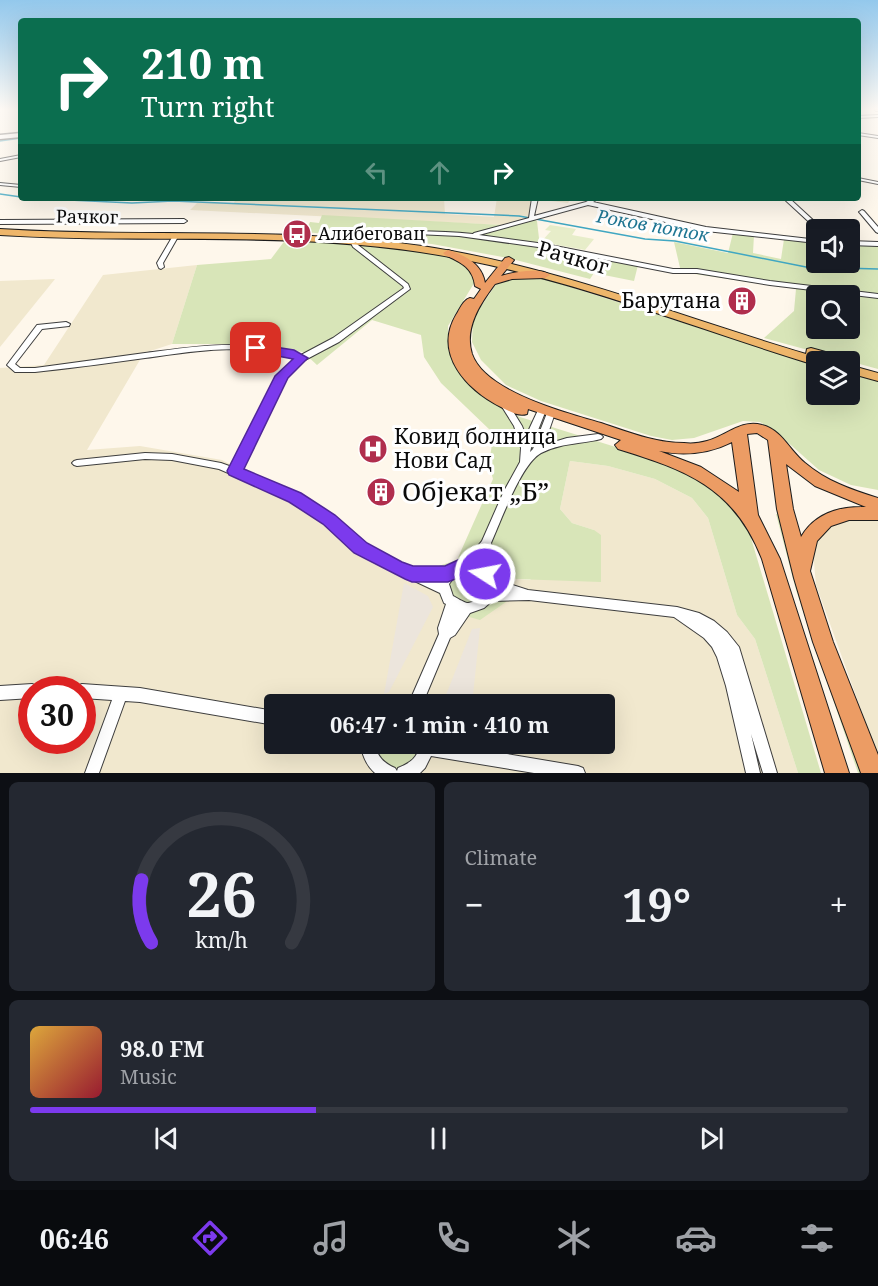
<!DOCTYPE html>
<html lang="en">
<head>
<meta charset="utf-8">
<style>
	:root { --surface:#171b24; --page:#242831; --text:#f1f3f6; --muted:#9ea1a6; --line:#363941; --accent:#7c3aed }
	body { margin:0; font-family:"Noto Serif",serif; background:var(--page); color:var(--text); height:100vh; display:flex; flex-direction:column; font-size:22px; white-space:nowrap }
	* { box-sizing:border-box; margin:0 }
	p { font-size:20px; color:var(--muted) }
	.icon { flex:none; width:33px; height:33px; fill:none; stroke:currentColor; stroke-width:2; stroke-linecap:round; stroke-linejoin:round }
	.map { position:relative; height:773px; overflow:hidden }
	.panel { display:flex; flex-direction:column; gap:9px; padding:9px; background:#0d0f14; flex:1 }
	.panel>* { flex:none }
	.guide { position:absolute; left:18px; top:18px; width:843px; height:183px; border-radius:6px; box-shadow:0 6px 24px #0002; background:#0b6e4f; color:#fff; overflow:hidden }
	.controls { position:absolute; left:806px; top:219px; display:grid; gap:12px }
	.controls a { display:grid; place-items:center; width:54px; height:54px; border-radius:6px; background:var(--surface); box-shadow:0 6px 24px #0002; font-size:30px }
	.speed { position:absolute; left:18px; top:676px; display:flex; gap:12px; font-size:30px; font-weight:700; text-align:center }
	.speed>* { display:grid; place-content:center; width:78px; height:78px; border-radius:50%; background:var(--surface); box-shadow:0 6px 24px #0002; line-height:1 }
	.speed .limit { border:9px solid #d22; background:#fff; color:#111 }
	.pin { position:absolute; display:grid; place-items:center; width:51px; height:51px; color:#fff; margin:-26px; border-radius:12px; box-shadow:0 3px 9px #0006 }
	.me { position:absolute; width:66px; margin:-33px; rotate:281deg; stroke-linejoin:round; filter:drop-shadow(0 0 4px #0008) }
	.turn { display:flex; align-items:center; gap:21px; height:126px; padding:0 24px; font-size:27px }
	.turn .icon { width:78px; height:78px; stroke-width:2.5 }
	.turn b { display:block; font-size:42px; line-height:51px }
	.lanes { display:flex; align-items:center; height:57px; padding:0 24px; background:#0003; justify-content:center; gap:30px; direction:ltr }
	.lanes .off { opacity:.35 }
	.big { font-size:45px; font-weight:700; line-height:1.1 }
	.panel .widget { flex:1; display:flex; flex-direction:column; justify-content:center; gap:9px; min-width:0; padding:0 21px; border-radius:9px; background:var(--page) }
	.panel .dial { align-items:center; gap:0 }
	.dial svg { height:156px; overflow:visible; fill:none; stroke:var(--line); stroke-width:7; stroke-linecap:round; text-anchor:middle }
	.dial text { fill:var(--text); stroke:none }
	.song { display:flex; align-items:center; gap:18px }
	.cover { width:72px; height:72px; border-radius:9px; background:linear-gradient(135deg,hsl(40 70% 55%),hsl(350 70% 35%)) }
	.played { height:6px; border-radius:3px; background:linear-gradient(90deg,var(--accent) 35%,var(--line) 35%) }
	.keys { display:flex; justify-content:space-around; direction:ltr }
	.heat { display:flex; justify-content:space-between; align-items:center; font-size:33px; direction:ltr }
	.panel .tiles { flex:1; display:grid; gap:9px; grid-template-columns:1fr 1fr }
	.widget:last-child { grid-column:span 2 }
	.trip { position:absolute; left:264px; top:694px; width:351px; height:60px; border-radius:6px; background:var(--surface); box-shadow:0 6px 24px #0002; font-weight:700; line-height:60px; text-align:center }
	.tab-bar { display:flex; height:96px; justify-content:space-around; align-items:center; background:#090b0e; color:var(--muted) }
	.tab-bar .icon { width:42px; height:42px }
	.tab-bar .active { color:var(--accent) }
	.tab-bar b { font-size:27px; color:var(--text) }
	.map>svg:first-child { display:block }
</style>
</head>
<body>
<div class="map">
<svg width="878" height="773" viewBox="0 0 878 773">
	<rect width="100%" height="100%" fill="#fef7eb"/>
	<g fill="#f1e8ce" fill-rule="evenodd">
		<path d="M236,198h208l1,16 49,3 3,-19h74l-3,5 -34,-4 -3,19 -29,7 -312,-15 7,-7h37z"/>
		<path d="M197,265l-25,79 -28,9 -57,97 53,-4 82,14 21,11 39,14 56,35 26,23 42,20 100,39 9,-23 15,1 64,-50 -22,-7 -12,-14 10,-48 38,5 47,13 37,19 16,20 29,97 18,24 43,134h-798v-405l44,-3 59,-90zM32,690h50v51h-50zM274,705h330v39h-330z"/>
		<path d="M55,279l-55,68v-66z"/>
		<path d="M849,516l29,1v240l-62,-172 -3,-34 6,-15 14,-14z"/>
	</g>
	<g fill="#d8e5b8" fill-rule="evenodd">
		<path d="M322,215l180,10 29,-7 6,3 3,26 98,18 -4,16 -40,-8 -4,6 -82,-21 -76,-14 -127,-12 5,-10 9,1z"/>
		<path d="M733,233l21,2 -1,18 28,6 3,-20 32,3v20h33v-17h29v124l-114,-31 30,-27 2,-22 -115,-17 -7,-30 54,11zM816,296h33v32h-33z"/>
		<path d="M286,239c35,2 155,7 180,26 4,3 7,10 10,15l-28,46v23l10,21 28,28 34,19 137,43 34,15 26,16 31,37 73,245h-23l-43,-134 -18,-24 -29,-97 -16,-20 -37,-19 -47,-13 -38,-5 -10,48 12,14 22,7 7,5v47l-86,-3 -9,23 -26,18 -32,-9 -22,-41 31,-10 36,-81 -4,-15 3,-20 -1,-13 -50,-48 -17,-26 -3,-22 -49,-15 -55,45 -14,-13 -54,-8h-77l25,-79 74,-6z"/>
		<path d="M509,278h33l274,87v29h33v-20l29,7v109l-27,-5 -32,-15 -44,-39 -15,-9 -17,-1 -49,17 -22,2 -21,-4 -110,-35 -35,-16 -25,-25 -9,-18 1,-24 24,-35z"/>
		<path d="M776,514l5,1 83,258h-6l-62,-183z"/>
		<path d="M372,744h52l-2,9 -21,17 -17,-4z"/>
	</g>
	<path fill="#e7edc9" d="M550,225l26,4 -4,6 22,4 -9,11 -44,-8 10,-11 -6,-1z"/>
	<g fill="#ece5dc">
		<path d="M404,583l24,13 5,11 -44,85 -5,2z"/>
		<path d="M480,628l-8,77h-30l30,-76z"/>
	</g>
	<g fill="none" stroke-linecap="round" stroke-linejoin="round">
		<g stroke="#40a7c2" stroke-width="1.5">
			<path d="M0,141l21,-3"/>
			<path d="M0,194l21,3"/>
			<path d="M27,198l105,5 41,-2 346,15 126,23 30,2 131,26 72,2"/>
		</g>
		<g stroke="#3e3e3e" stroke-width="2">
			<g id="minor">
				<path d="M875,110h3v1h-2z"/>
				<path d="M878,115v2l-20,1v-2z"/>
				<path d="M858,133l20,3v2l-20,-3z"/>
				<path d="M21,155v2l-21,4v-2z"/>
				<path d="M858,178l20,4v2l-20,-4z"/>
				<path d="M0,183l21,2v2l-21,-2z"/>
				<path d="M532,198h6l-4,18 52,-14 7,-4h7l-7,4 113,25 104,12 -3,-12 1,-6 -25,-23h6l25,23 -1,6 3,16 -110,-12 -118,-26 -109,30 66,9 128,25h24l73,12 108,13v4l-108,-13 -73,-12h-24l-128,-25 -86,-12 -43,-2 -43,1 -43,6 -3,-2 3,-2c48,-6 95,-8 143,-3l1,-1 55,-15z"/>
				<path d="M862,210l2,1 14,16v6l-2,-1 -16,-19 -1,-1z"/>
				<path d="M0,220l184,-1 3,2 -3,2 -184,1z"/>
				<path d="M174,234l5,1 -16,28 1,4 -3,2 -2,-1 -2,-5z"/>
				<path d="M351,240h4l3,5 50,39 2,5 -71,53 -34,18 -20,17 -45,93 59,24 34,23 31,28 16,10 32,14h34l6,-3 13,-4 17,-21 22,-50 16,-29 1,-14 -7,-22 -15,-24 1,-2h6l16,26 4,10 13,-28h6l1,2 -15,38 -1,4 3,-3 14,-36 4,-3 4,3 -11,32 23,-7 31,-4 3,1 2,2 -2,2c-20,5 -41,4 -60,14 -20,11 -40,68 -50,90 4,12 -3,25 3,36l34,11 149,17 22,6 15,8 13,11 12,15 38,126h-14l-12,-39 9,39h-14l-20,-87 -9,-29 -5,-10 -8,-9 -30,-21 -145,-17 -37,1 -8,7 -14,5 -15,22 -5,3 -28,67h-14l31,-71 -1,-6 8,-24 -2,-1 -4,-10 -68,-32 -16,-10 -31,-28 -34,-23 -72,-31 -47,-9 -27,-1 -68,7 -3,-1 -2,-2 2,-2 3,-1 68,-7 27,1 49,9 11,4 46,-91 19,-17c-51,-17 -101,-8 -152,-1 -36,5 -73,10 -110,14h-20l-8,-7 30,-40 29,-3 4,2 -1,2 -27,3 -27,35 5,4h15c37,-5 74,-10 110,-15 55,-7 103,-15 156,2l32,-17 71,-50 -1,-2 -50,-39 -3,-6zM482,557l-2,10 -4,-3zM467,571l14,6c5,9 6,17 -4,23 -2,1 -7,3 -10,3 -4,-1 -10,-5 -14,-7l-4,-12 8,-10z"/>
				<path d="M849,241l29,1v4l-29,-1z"/>
				<path d="M48,683h13l5,2 2,5h-27l2,-5z"/>
				<path d="M32,684l5,2 1,4h-6v8l-32,2v-14z"/>
				<path d="M82,684l58,4 134,23v14l-134,-23 -15,-1 -26,72h-14l27,-73 -30,-2v-8h-6l1,-4z"/>
				<path d="M361,744h14c2,13 9,19 20,24l2,3 1,-3c12,-5 20,-10 22,-24h27l131,22 5,2 2,5h-51l-103,-17 -6,12 -5,5h-45c-9,-8 -13,-18 -14,-29z"/>
			</g>
		</g>
		<g stroke="#3e3e3e" stroke-width="3">
			<path id="tertiary" d="M21,133v4l-21,2v-4z"/>
		</g>
		<g stroke="#1c1c1c" stroke-width="2">
			<path id="primary" d="M0,229c141,9 281,-3 422,17 132,20 256,70 384,108l1,-5 4,-1 40,11 1,3 -3,3 29,8v8l-29,-8v-11l-24,-2 1,2h-10l-1,3c-131,-40 -259,-93 -395,-113 -140,-21 -280,-8 -420,-17z"/>
		</g>
		<g stroke="#1c1c1c" stroke-width="2">
			<path id="trunk" d="M448,250c17,5 34,14 37,33l20,-25 4,-1 5,3 -13,16c13,-4 39,-9 49,-1l-5,3 -33,1 -17,5c-15,20 -31,44 -23,70 13,38 95,59 129,69 27,9 54,20 83,20 8,1 16,0 23,-2 19,-5 34,-22 55,-16 20,5 27,25 43,38 21,18 47,27 73,35v22h-29l-18,6 -14,15 -7,30 23,71 45,113v18h-17l-48,-131 -19,-64 -17,-69 -9,-69 -11,-7 -10,1 11,81 22,44 69,214h-24l-63,-214c-28,-72 -76,-89 -144,-110l-3,-4 6,-5 -93,-31 -1,5c-9,3 -18,-3 -26,-7 -34,-17 -68,-53 -45,-92 4,-6 7,-15 14,-17l4,1 7,-10 -6,-3c-2,-19 -15,-24 -30,-31l-2,-2zM732,442l7,50 -38,-25 -42,-16c26,5 49,3 73,-9zM786,464l29,22 51,21c-26,-1 -51,6 -65,30l-8,-28z"/>
		</g>
		<use href="#minor" fill="#fff" fill-rule="evenodd"/>
		<use href="#tertiary" fill="#fff" fill-rule="evenodd"/>
		<use href="#primary" fill="#eeb66b" fill-rule="evenodd"/>
		<use href="#trunk" fill="#ec9c64" fill-rule="evenodd"/>
	</g>
	<linearGradient id="sky" x2="0" y2="1"><stop stop-color="#93c8ec"/><stop offset="0.5" stop-color="#fffbf6"/><stop offset="1" stop-color="#fffbf6" stop-opacity="0"/></linearGradient>
	<rect width="878" height="218" fill="url(#sky)"/>
	<path fill="#7c3aed" stroke="#51269a" stroke-width="1.5" d="M256,344l38,6 14,8 -20,20 -44,91 57,24 34,22 32,28 35,19 11,4h32l15,-7h8l24,9 2,6 -2,5 -7,2 -18,-7 -19,8h-36l-7,-3 -51,-26 -31,-29 -34,-22 -60,-27 -2,-4 48,-95 18,-17 -42,-8 -2,-3z"/>
	<defs>
		<g id="bus-disc" transform="scale(1.5)"><circle r="9.5" fill="#b02e4d" stroke="#fff"/><path d="M-5-6H5V4H4V6H2V4H-2V6H-4V4H-5ZM-3.5-4V0h7V-4ZM-3.5 1.2v1.5H-2V1.2ZM2 1.2v1.5H3.5V1.2Z" fill="#fff"/></g>
		<g id="building-disc" transform="scale(1.5)"><circle r="9.5" fill="#b02e4d" stroke="#fff"/><path d="M-4-6H4V6H1V3H-1V6H-4ZM-2.5-4.3h1.7v1.8h-1.7ZM.8-4.3h1.7v1.8H.8ZM-2.5-1h1.7V.8h-1.7ZM.8-1h1.7V.8H.8Z" fill="#fff"/></g>
		<g id="hospital-disc" transform="scale(1.5)"><circle r="9.5" fill="#b02e4d" stroke="#fff"/><path d="M-5-5h3v3.5h4V-5h3V5h-3V1.5h-4V5h-3Z" fill="#fff"/></g>
	</defs>
	<g fill-rule="evenodd">
		<use href="#bus-disc" x="297" y="234"/>
		<use href="#building-disc" x="742" y="301"/>
		<use href="#hospital-disc" x="373" y="449"/>
		<use href="#building-disc" x="381" y="492"/>
	</g>
	<g text-anchor="middle" stroke-width="6" stroke-linejoin="round" paint-order="stroke">
		<g font-size="18" fill="#0b0b0b" stroke="#fff">
			<text transform="translate(87 217) rotate(1)" y="6">Рачког</text>
		</g>
		<g font-size="18" font-style="italic" fill="#1f7693" stroke="#fff">
			<text transform="translate(653 226) rotate(10)" y="6">Роков поток</text>
		</g>
		<g font-size="18" fill="#0b0b0b" stroke="#fff" text-anchor="start">
			<text x="318" y="240">Алибеговац</text>
		</g>
		<g font-size="21" fill="#0b0b0b" stroke="#fff">
			<text transform="translate(573 258) rotate(16)" y="7">Рачког</text>
		</g>
		<g font-size="21" fill="#0b0b0b" stroke="#fff" text-anchor="end">
			<text x="721" y="308">Барутана</text>
			<text x="394" y="444" text-anchor="start">Ковид болница<tspan x="394" dy="24">Нови Сад</tspan></text>
		</g>
		<g font-size="26" fill="#0b0b0b" stroke="#fff" text-anchor="start">
			<text x="402" y="501">Објекат „Б”</text>
		</g>
	</g>
</svg>
<div class="controls">
<a><svg class="icon" aria-label="sound" viewBox="0 0 24 24"><path d="M4 9h4l5-4v14l-5-4H4zM17 9q2 3 0 6"/></svg></a>
<a><svg class="icon" aria-label="search" viewBox="0 0 24 24"><circle cx="10" cy="10" r="6"/><path d="M15 15l6 6"/></svg></a>
<a><svg class="icon" aria-label="layers" viewBox="0 0 24 24"><path d="M12 4l9 5-9 5-9-5zM3 14l9 5 9-5"/></svg></a>
</div>
<div class="speed"><div class="limit">30</div></div>
<div class="pin" style="left:256px;top:348px;background:#d93025"><svg class="icon" aria-label="arrive" viewBox="0 0 24 24"><path d="M6 21V4h12l-3 4 3 4H6"/></svg></div>
<svg class="me" style="left:485px;top:574px" viewBox="-20 -20 40 40"><circle r="17" fill="#7c3aed" stroke="#fff" stroke-width="3"/><path d="M0-11L8 9 0 5-8 9z" fill="#fff"/></svg>
<div class="trip">06:47 · 1 min · 410 m</div>
<div class="guide">
<div class="turn"><svg class="icon" aria-label="right" viewBox="0 0 24 24"><path d="M7 20v-9h11M14 6l5 5-5 5"/></svg><div><b>210 m</b>Turn right</div></div>
<div class="lanes"><svg class="icon off" aria-label="left" viewBox="0 0 24 24"><path d="M17 20v-9H6M10 6l-5 5 5 5"/></svg><svg class="icon off" aria-label="ahead" viewBox="0 0 24 24"><path d="M12 20V5M6 11l6-6 6 6"/></svg><svg class="icon" aria-label="right" viewBox="0 0 24 24"><path d="M7 20v-9h11M14 6l5 5-5 5"/></svg></div>
</div>
</div>
<section class="panel">
<div class="tiles">
<div class="widget dial"><svg viewBox="0 0 100 80">
<path d="M14 69A42 42 0 1 1 86 69"/>
<path d="M14 69A42 42 0 0 1 9 37" stroke="#7c3aed"/>
<text x="50" y="56" font-size="32" font-weight="700">26</text>
<text x="50" y="72" font-size="11">km/h</text>
</svg></div>
<div class="widget"><p>Climate</p>
<div class="heat"><a>−</a><b class="big">19°</b><a>+</a></div>
</div>
<div class="widget">
<div class="song"><i class="cover"></i><div><b>98.0 FM</b><p>Music</p></div></div>
<div class="played"></div>
<div class="keys"><svg class="icon" aria-label="previous" viewBox="0 0 24 24"><path d="M18 5L8 12l10 7zM5 5v14"/></svg><svg class="icon" aria-label="pause" viewBox="0 0 24 24"><path d="M8 5v14M16 5v14"/></svg><svg class="icon" aria-label="next" viewBox="0 0 24 24"><path d="M6 5l10 7-10 7zM19 5v14"/></svg></div>
</div>
</div>
</section>
<nav class="tab-bar">
<b>06:46</b>
<svg class="icon active" aria-label="directions" viewBox="0 0 24 24"><path d="M12 3l9 9-9 9-9-9zM9 14v-3h6M13 9l2 2-2 2"/></svg>
<svg class="icon" aria-label="music" viewBox="0 0 24 24"><path d="M9 18V5l10-2v13"/><circle cx="6" cy="18" r="3"/><circle cx="16" cy="16" r="3"/></svg>
<svg class="icon" aria-label="phone" viewBox="0 0 24 24"><path d="M5 4h4l2 5-3 2q2 4 5 5l2-3 5 2v4C11 20 4 13 5 4z"/></svg>
<svg class="icon" aria-label="climate" viewBox="0 0 24 24"><path d="M12 3v18M4 7l16 10M4 17L20 7"/></svg>
<svg class="icon" aria-label="car" viewBox="0 0 24 24"><path d="M5 17H2v-5l4-1 3-4h7l3 4 3 1v5h-3M9 17h6M6 11h13"/><circle cx="7" cy="17" r="2"/><circle cx="17" cy="17" r="2"/></svg>
<svg class="icon" aria-label="filters" viewBox="0 0 24 24"><path d="M4 7h16M4 17h16"/><circle cx="9" cy="7" r="2"/><circle cx="15" cy="17" r="2"/></svg>
</nav>
</body>
</html>
